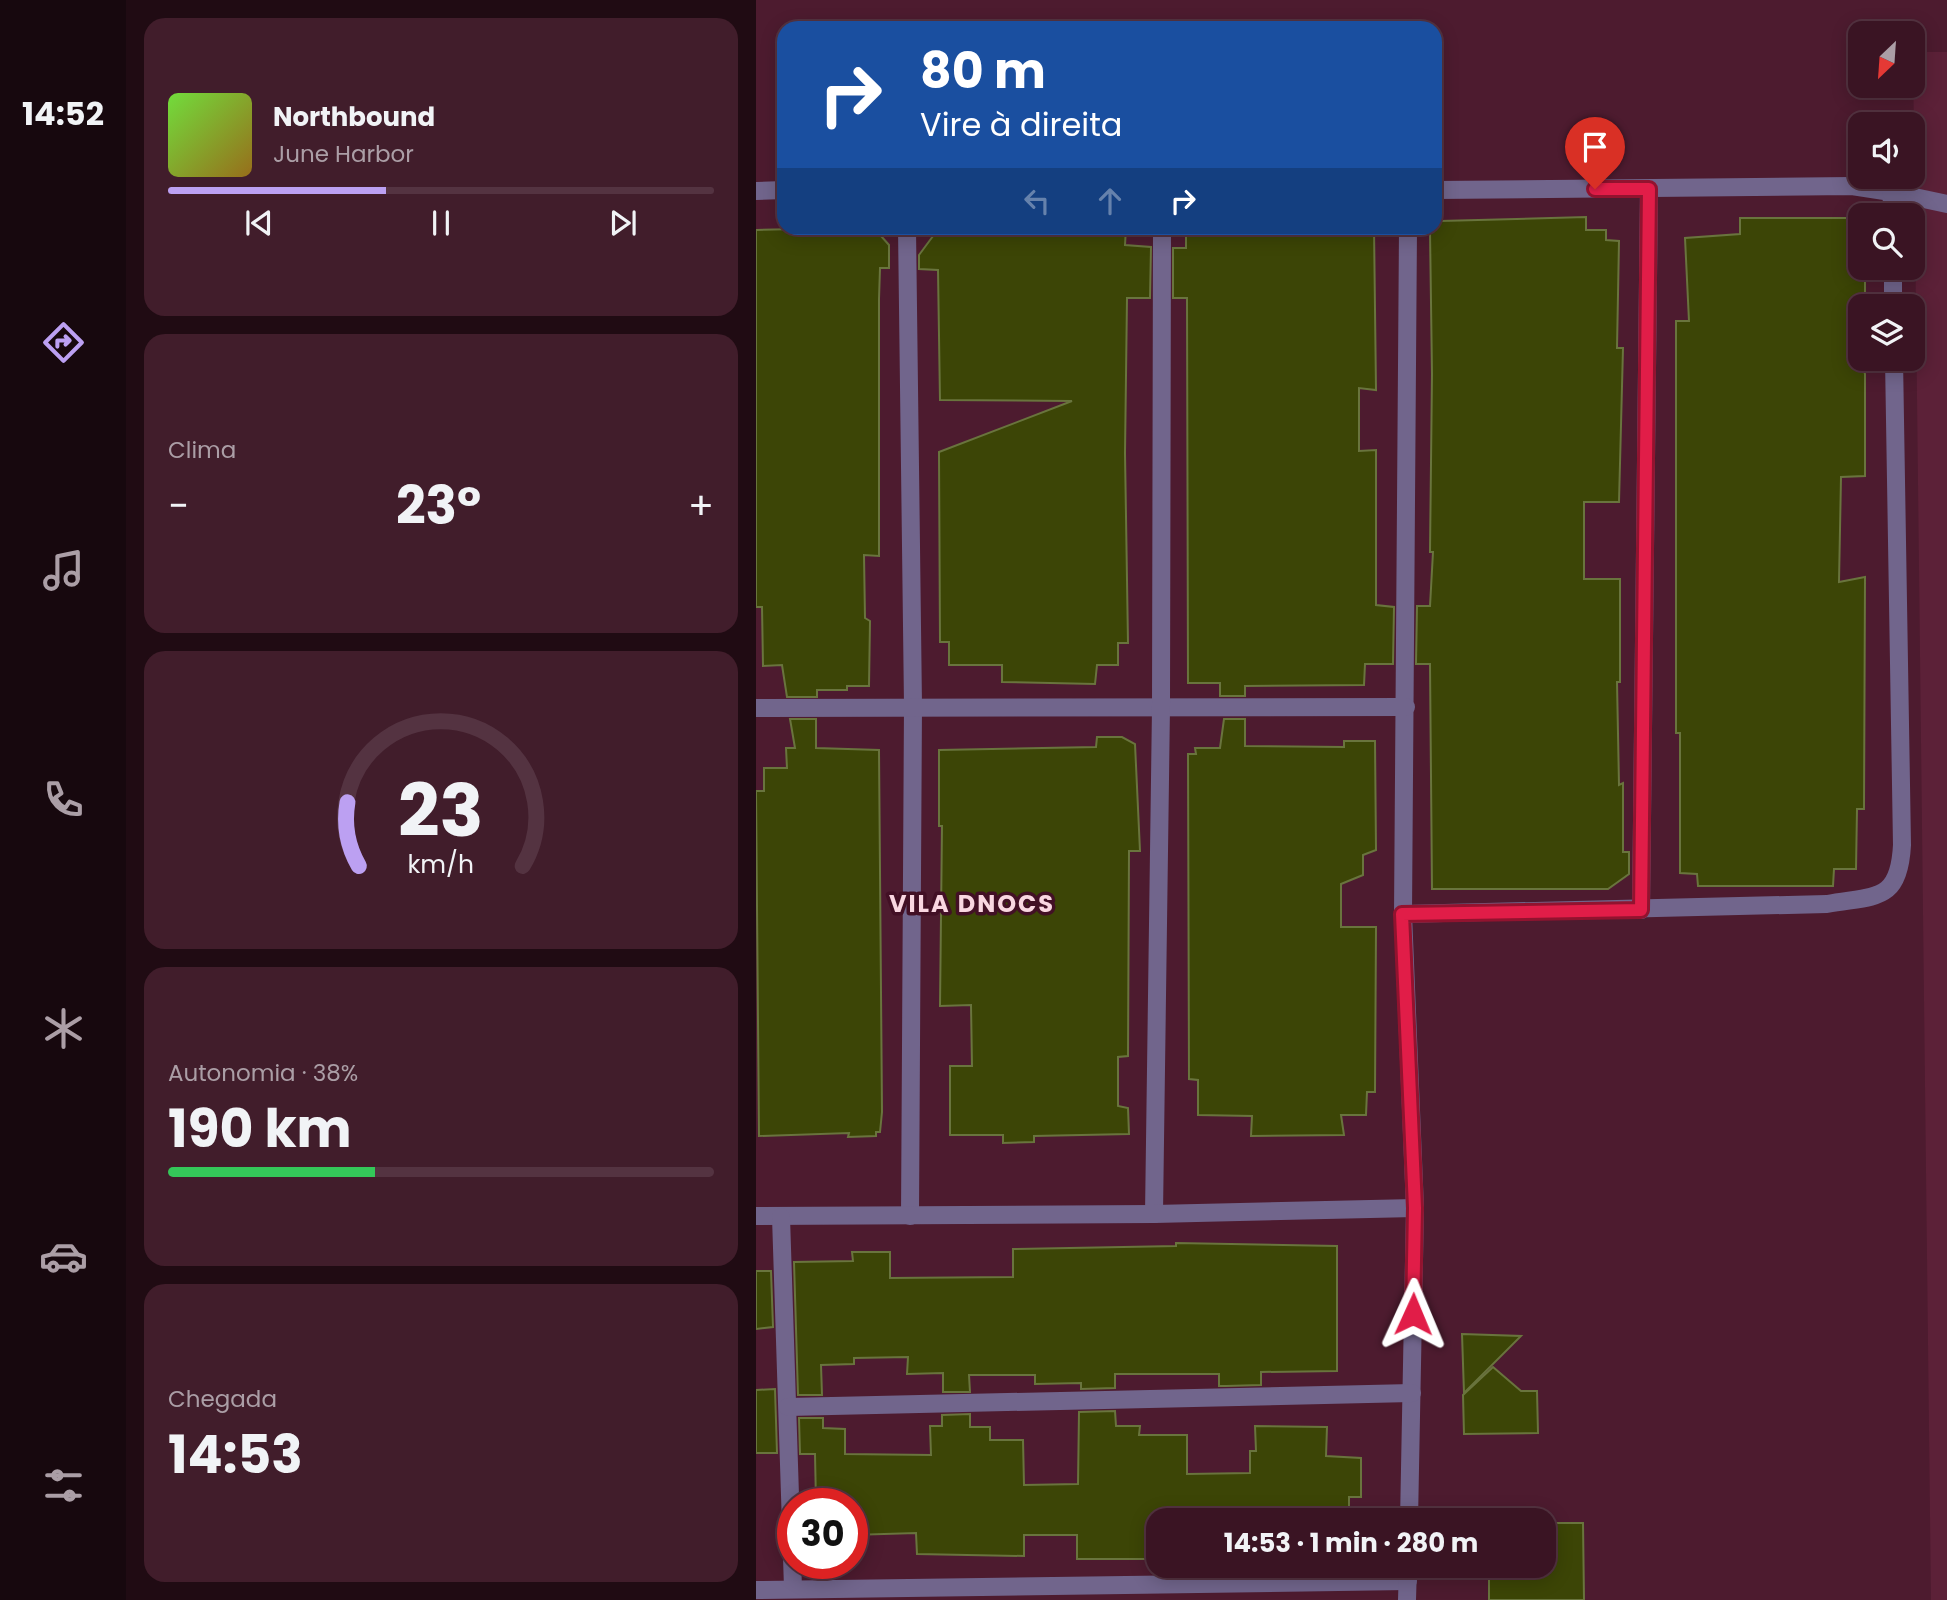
<!DOCTYPE html>
<html lang="pt">
<head>
<meta charset="utf-8">
<style>
	:root { --surface:#3a1423; --page:#411d2b; --text:#f1f3f6; --muted:#ab9ea6; --line:#543341; --accent:#bca0f2 }
	body { margin:0; font-family:Poppins,sans-serif; background:var(--page); color:var(--text); height:100vh; display:flex; flex-direction:column; font-size:26px; white-space:nowrap }
	* { box-sizing:border-box; margin:0 }
	p { font-size:23px; color:var(--muted) }
	.icon { flex:none; width:38px; height:38px; fill:none; stroke:currentColor; stroke-width:2; stroke-linecap:round; stroke-linejoin:round }
	.map { position:relative; flex:1; overflow:hidden }
	.details { display:flex; flex-direction:column; gap:18px; padding:18px; background:#200b13; width:630px }
	.details>* { flex:none }
	.banner { position:absolute; left:21px; top:21px; width:665px; height:214px; border-radius:21px; box-shadow:0 4px 18px #0003,0 0 0 2px var(--line); background:#1a4fa0; color:#fff; overflow:hidden }
	.needle { width:46px; rotate:205deg }
	.buttons { position:absolute; left:1092px; top:21px; display:grid; gap:14px }
	.buttons a { display:grid; place-items:center; width:77px; height:77px; border-radius:14px; background:var(--surface); box-shadow:0 4px 18px #0003,0 0 0 2px var(--line); font-size:35px }
	.speed { position:absolute; left:21px; top:1488px; display:flex; gap:14px; font-size:35px; font-weight:700; text-align:center }
	.speed>* { display:grid; place-content:center; width:91px; height:91px; border-radius:50%; background:var(--surface); box-shadow:0 4px 18px #0003,0 0 0 2px var(--line); line-height:1 }
	.speed .limit { border:10px solid #d22; background:#fff; color:#111 }
	.pin { position:absolute; display:grid; place-items:center; width:60px; height:60px; color:#fff; margin:-72px -30px; border-radius:50% 50% 50% 0; rotate:-45deg; box-shadow:0 0 7px #0007 }
	.pin .icon { rotate:45deg }
	.me { position:absolute; width:77px; margin:-38px; rotate:1deg; stroke-linejoin:round; filter:drop-shadow(0 0 5px #0008) }
	.turn { display:flex; align-items:center; gap:24px; height:147px; padding:0 28px; font-size:32px }
	.turn .icon { width:91px; height:91px; stroke-width:2.5 }
	.turn b { display:block; font-size:49px; line-height:60px }
	.lanes { display:flex; align-items:center; height:66px; padding:0 28px; background:#0003; justify-content:center; gap:35px; direction:ltr }
	.lanes .off { opacity:.35 }
	.big { font-size:52px; font-weight:700; line-height:1.1 }
	.details .widget { flex:1; display:flex; flex-direction:column; justify-content:center; gap:10px; min-width:0; padding:0 24px; border-radius:21px; background:var(--page) }
	.details .dial { align-items:center; gap:0 }
	.dial svg { height:182px; overflow:visible; fill:none; stroke:var(--line); stroke-width:7; stroke-linecap:round; text-anchor:middle }
	.dial text { fill:var(--text); stroke:none }
	.song { display:flex; align-items:center; gap:21px }
	.cover { width:84px; height:84px; border-radius:10px; background:linear-gradient(135deg,hsl(100 70% 55%),hsl(40 70% 35%)) }
	.played { height:7px; border-radius:4px; background:linear-gradient(90deg,var(--accent) 40%,var(--line) 40%) }
	.keys { display:flex; justify-content:space-around; direction:ltr }
	.heat { display:flex; justify-content:space-between; align-items:center; font-size:38px; direction:ltr }
	.charge { height:10px; border-radius:5px; background:linear-gradient(90deg,#34c759 38%,var(--line) 0) }
	.trip { position:absolute; left:390px; top:1508px; width:410px; height:70px; border-radius:21px; background:var(--surface); box-shadow:0 4px 18px #0003,0 0 0 2px var(--line); font-weight:700; line-height:70px; text-align:center }
	main { display:flex; flex:1; min-height:0 }
	.dock { display:flex; flex-direction:column; width:126px; justify-content:space-around; align-items:center; background:#17080e; color:var(--muted) }
	.dock .icon { width:49px; height:49px }
	.dock .on { color:var(--accent) }
	.dock b { font-size:32px; color:var(--text) }
	.map>svg:first-child { display:block }
</style>
</head>
<body>
<main>
<nav class="dock">
<b>14:52</b>
<svg class="icon on" aria-label="directions" viewBox="0 0 24 24"><path d="M12 3l9 9-9 9-9-9zM9 14v-3h6M13 9l2 2-2 2"/></svg>
<svg class="icon" aria-label="music" viewBox="0 0 24 24"><path d="M9 18V5l10-2v13"/><circle cx="6" cy="18" r="3"/><circle cx="16" cy="16" r="3"/></svg>
<svg class="icon" aria-label="phone" viewBox="0 0 24 24"><path d="M5 4h4l2 5-3 2q2 4 5 5l2-3 5 2v4C11 20 4 13 5 4z"/></svg>
<svg class="icon" aria-label="climate" viewBox="0 0 24 24"><path d="M12 3v18M4 7l16 10M4 17L20 7"/></svg>
<svg class="icon" aria-label="car" viewBox="0 0 24 24"><path d="M5 17H2v-5l4-1 3-4h7l3 4 3 1v5h-3M9 17h6M6 11h13"/><circle cx="7" cy="17" r="2"/><circle cx="17" cy="17" r="2"/></svg>
<svg class="icon" aria-label="filters" viewBox="0 0 24 24"><path d="M4 7h16M4 17h16"/><circle cx="9" cy="7" r="2"/><circle cx="15" cy="17" r="2"/></svg>
</nav>
<section class="details">
<div class="widget">
<div class="song"><i class="cover"></i><div><b>Northbound</b><p>June Harbor</p></div></div>
<div class="played"></div>
<div class="keys"><svg class="icon" aria-label="previous" viewBox="0 0 24 24"><path d="M18 5L8 12l10 7zM5 5v14"/></svg><svg class="icon" aria-label="pause" viewBox="0 0 24 24"><path d="M8 5v14M16 5v14"/></svg><svg class="icon" aria-label="next" viewBox="0 0 24 24"><path d="M6 5l10 7-10 7zM19 5v14"/></svg></div>
</div>
<div class="widget"><p>Clima</p>
<div class="heat"><a>−</a><b class="big">23°</b><a>+</a></div>
</div>
<div class="widget dial"><svg viewBox="0 0 100 80">
<path d="M14 69A42 42 0 1 1 86 69"/>
<path d="M14 69A42 42 0 0 1 9 41" stroke="#bca0f2"/>
<text x="50" y="56" font-size="32" font-weight="700">23</text>
<text x="50" y="72" font-size="11">km/h</text>
</svg></div>
<div class="widget"><p>Autonomia · 38%</p><b class="big">190 km</b><div class="charge"></div></div>
<div class="widget"><p>Chegada</p><b class="big">14:53</b></div>
</section>
<div class="map">
<svg width="1191" height="1600" viewBox="0 0 1191 1600">
	<rect width="100%" height="100%" fill="#4d1b2f"/>
	<path fill="#5c2138" d="M1157,52h34v1548h-16z"/>
	<g fill="#3c4506" stroke="#69743d" stroke-width="2">
		<path d="M830,217v13h20v10l13,1 -2,107h6l-4,154h-35v77h36v103h-3l2,103 4,-2v69h6v22l-21,15h-176l-2,-225h-14l1,-58h13l3,-54h-3l2,-178 -2,-143 10,-10z"/>
		<path d="M984,218h120v50h5v38h-5v53l5,15v102l-24,1 -2,105 26,-5 -1,232h-7l-1,60h-22l-1,17h-135l-1,-12 -17,-1v-140h-4v-412h13l-4,-83 55,-4z"/>
		<path d="M89,228h29l15,17v23h-9l-1,31v257l-15,-1 1,63 5,3 -1,65h-22v4h-30v7h-30l-5,-32 -19,1 -1,-59h-6v-377z"/>
		<path d="M183,228h187l-1,17 26,2 -1,51h-23l-2,155 3,190h-10v22h-21l-2,19 -93,-2v-17h-53v-23h-9l-1,-190 133,-51 -132,-1 -2,-130 -19,-1v-14z"/>
		<path d="M430,228h188l2,162 -17,-2v63l17,-1v155l18,2 -1,57h-28l-1,21 -119,1v10h-25v-13h-32l-1,-385h-14v-50h13z"/>
		<path d="M34,719h26v29l63,2 3,362 -2,20h-4v4l-28,1 1,-4 -90,3 -3,-345h8v-23h23l-1,-20h9z"/>
		<path d="M468,719h21v27l99,1v-6h31l1,109 -13,5v20l-22,9v43h35l-1,165h-8l-1,23h-25l3,20 -93,1 1,-20 -54,-1v-35l-9,-1 -1,-325h8l-1,-6h25z"/>
		<path d="M341,737h25l13,7 5,107h-11l-1,205 -10,1v49l10,2 1,26 -95,2v6l-31,1v-8h-53v-69h22l-1,-61 -31,1 2,-180h-3v-76l157,-3z"/>
		<path d="M420,1243l161,3v125l-76,1v13l-35,1h-7v-12h-104v14l-34,1v-6l-46,1v-9h-66l1,17h-27v-19l-36,1 1,-17 -54,1v6l-33,1 1,30h-24l-4,-133 59,-1 -1,-9h38v26l123,-1v-28l163,-3z"/>
		<path d="M0,1271h15l2,56 -17,2z"/>
		<path d="M706,1334l59,2 -57,57z"/>
		<path d="M737,1367l28,24h16l1,42 -74,1 -1,-39z"/>
		<path d="M19,1389l2,64h-21v-63z"/>
		<path d="M359,1411l1,15h24l-1,9h48v39l63,-1v-22h6l-1,-25 72,1 -1,29 35,2v39h-12v24h-191v38h-81v-24h-53v21l-107,-2 -1,-21 -64,2v-32h-36l-1,-49h-15l-1,-36h24v10l22,1v25l86,1 -1,-29h12v-11l28,-1v13h20v13h33l1,45 54,-1 1,-72z"/>
		<path d="M788,1523h39l1,77h-95v-34h55z"/>
		<path d="M537,1566h41v2l-41,1z"/>
	</g>
	<g fill="none" stroke-linecap="round" stroke-linejoin="round">
		<g stroke="#71658c" stroke-width="18">
			<path d="M679,190l417,-4 39,6 2,23"/>
			<path d="M0,191l28,-1"/>
			<path d="M1135,192l56,12"/>
			<path d="M151,228l6,477 -3,511"/>
			<path d="M652,228l-5,686 12,294 -6,313"/>
			<path d="M1137,268v38"/>
			<path d="M0,708l650,-1"/>
			<path d="M885,910l8,-721"/>
			<path d="M647,914l424,-10c48,-9 72,-1 75,-59l-8,-486"/>
			<path d="M398,1214l7,-507 1,-479"/>
			<path d="M0,1216l398,-2 261,-6"/>
			<path d="M25,1217l12,371"/>
			<path d="M32,1407l624,-14"/>
			<path d="M0,1590l652,-9"/>
			<path d="M651,1600l1,-34"/>
		</g>
	</g>
	<g fill="none" stroke-linecap="round" stroke-linejoin="round">
		<g stroke="#92132f" stroke-width="18">
			<path id="route" d="M657,1314l2,-106 -13,-294 239,-4 8,-721h-54"/>
		</g>
		<use href="#route" stroke="#e11d48" stroke-width="12"/>
	</g>
	<g text-anchor="middle" stroke-width="7" stroke-linejoin="round" paint-order="stroke">
		<g font-size="24" font-weight="bold" letter-spacing="2" fill="#f9d7e1" stroke="#421025">
			<text x="216" y="912">VILA DNOCS</text>
		</g>
	</g>
</svg>
<div class="buttons">
<a><svg class="needle" viewBox="-14 -14 28 28"><path d="M0-13l5 13h-10z" fill="#e53935"/><path d="M0 13l5-13h-10z" fill="#ab9ea6"/></svg></a>
<a><svg class="icon" aria-label="sound" viewBox="0 0 24 24"><path d="M4 9h4l5-4v14l-5-4H4zM17 9q2 3 0 6"/></svg></a>
<a><svg class="icon" aria-label="search" viewBox="0 0 24 24"><circle cx="10" cy="10" r="6"/><path d="M15 15l6 6"/></svg></a>
<a><svg class="icon" aria-label="layers" viewBox="0 0 24 24"><path d="M12 4l9 5-9 5-9-5zM3 14l9 5 9-5"/></svg></a>
</div>
<div class="speed"><div class="limit">30</div></div>
<div class="pin" style="left:839px;top:189px;background:#d93025"><svg class="icon" aria-label="arrive" viewBox="0 0 24 24"><path d="M6 21V4h12l-3 4 3 4H6"/></svg></div>
<svg class="me" style="left:657px;top:1314px" viewBox="-20 -20 40 40"><path d="M0-17L14 15 0 8-14 15z" fill="#e11d48" stroke="#fff" stroke-width="4"/></svg>
<div class="trip">14:53 · 1 min · 280 m</div>
<div class="banner">
<div class="turn"><svg class="icon" aria-label="right" viewBox="0 0 24 24"><path d="M7 20v-9h11M14 6l5 5-5 5"/></svg><div><b>80 m</b>Vire à direita</div></div>
<div class="lanes"><svg class="icon off" aria-label="left" viewBox="0 0 24 24"><path d="M17 20v-9H6M10 6l-5 5 5 5"/></svg><svg class="icon off" aria-label="ahead" viewBox="0 0 24 24"><path d="M12 20V5M6 11l6-6 6 6"/></svg><svg class="icon" aria-label="right" viewBox="0 0 24 24"><path d="M7 20v-9h11M14 6l5 5-5 5"/></svg></div>
</div>
</div>
</main>
</body>
</html>
